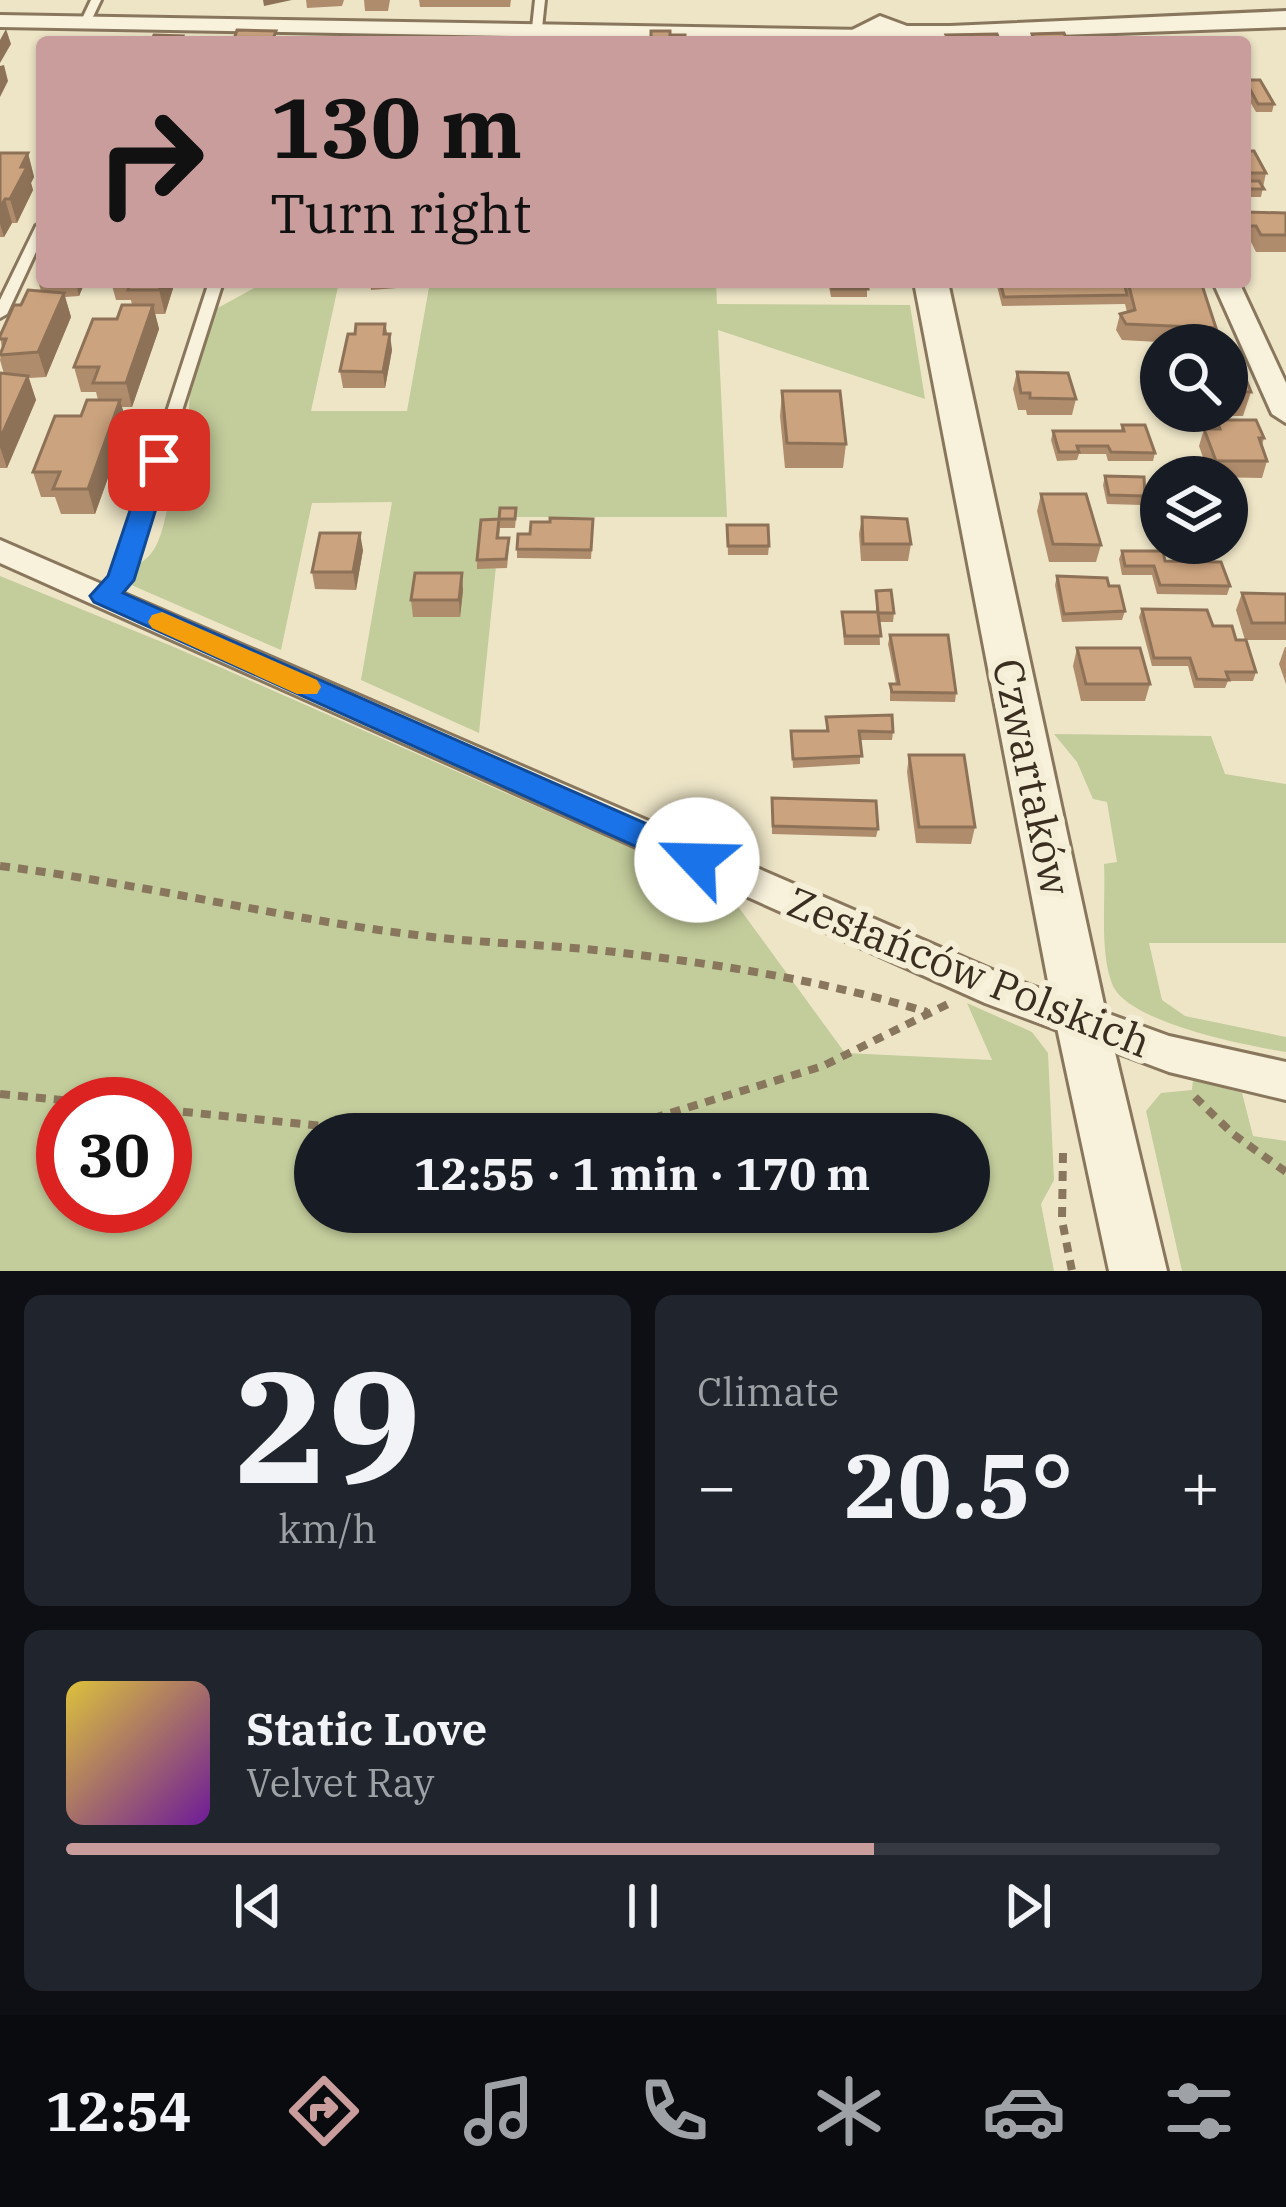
<!DOCTYPE html>
<html lang="en">
<head>
<meta charset="utf-8">
<style>
	:root { --surface:#171b24; --page:#20242c; --text:#f1f3f6; --muted:#9ea1a6; --line:#363941; --accent:#c89d9c }
	body { margin:0; font-family:"IBM Plex Serif",serif; background:var(--page); color:var(--text); height:100vh; display:flex; flex-direction:column; font-size:45px; white-space:nowrap }
	* { box-sizing:border-box; margin:0 }
	p { font-size:39px; color:var(--muted) }
	.icon { flex:none; width:66px; height:66px; fill:none; stroke:currentColor; stroke-width:2; stroke-linecap:round; stroke-linejoin:round }
	.map { position:relative; height:1271px; overflow:hidden }
	.side { display:flex; flex-direction:column; gap:24px; padding:24px; background:#0d0f14; flex:1 }
	.side>* { flex:none }
	.guide { position:absolute; left:36px; top:36px; width:1215px; height:252px; border-radius:12px; box-shadow:0 3px 9px #0004; background:#c89d9c; color:#111; overflow:hidden }
	.tools { position:absolute; left:1140px; top:324px; display:grid; gap:24px }
	.tools a { display:grid; place-items:center; width:108px; height:108px; border-radius:50%; background:var(--surface); box-shadow:0 3px 9px #0004; font-size:60px }
	.speed { position:absolute; left:36px; top:1077px; display:flex; gap:24px; font-size:60px; font-weight:700; text-align:center }
	.speed>* { display:grid; place-content:center; width:156px; height:156px; border-radius:50%; background:var(--surface); box-shadow:0 3px 9px #0004; line-height:1 }
	.speed .limit { border:18px solid #d22; background:#fff; color:#111 }
	.pin { position:absolute; display:grid; place-items:center; width:102px; height:102px; color:#fff; margin:-51px; border-radius:24px; box-shadow:0 6px 18px #0006 }
	.me { position:absolute; width:132px; margin:-66px; rotate:294deg; stroke-linejoin:round; filter:drop-shadow(0 0 9px #0008) }
	.turn { display:flex; align-items:center; gap:42px; height:252px; padding:0 36px; font-size:54px }
	.turn .icon { width:156px; height:156px; stroke-width:2.5 }
	.turn b { display:block; font-size:84px; line-height:102px }
	.big { font-size:90px; font-weight:700; line-height:1.1 }
	.side .tile { flex:1; display:flex; flex-direction:column; justify-content:center; gap:18px; min-width:0; padding:0 42px; border-radius:18px; background:var(--page) }
	.side .dial { align-items:center; gap:0 }
	.dial b { font-size:156px; line-height:1 }
	.song { display:flex; align-items:center; gap:36px }
	.cover { width:144px; height:144px; border-radius:18px; background:linear-gradient(135deg,hsl(50 70% 55%),hsl(280 70% 35%)) }
	.played { height:12px; border-radius:6px; background:linear-gradient(90deg,var(--accent) 70%,var(--line) 70%) }
	.keys { display:flex; justify-content:space-around; direction:ltr }
	.heat { display:flex; justify-content:space-between; align-items:center; font-size:66px; direction:ltr }
	.side .tiles { flex:1; display:grid; gap:24px; grid-template-columns:1fr 1fr }
	.tile:last-child { grid-column:span 2 }
	.trip { position:absolute; left:294px; top:1113px; width:696px; height:120px; border-radius:60px; background:var(--surface); box-shadow:0 3px 9px #0004; font-weight:700; line-height:120px; text-align:center }
	.menu { display:flex; height:192px; justify-content:space-around; align-items:center; background:#090b0e; color:var(--muted) }
	.menu .icon { width:84px; height:84px }
	.menu .current { color:var(--accent) }
	.menu b { font-size:54px; color:var(--text) }
	.map>svg:first-child { display:block }
</style>
</head>
<body>
<div class="map">
<svg width="1286" height="1271" viewBox="0 0 1286 1271">
	<rect width="100%" height="100%" fill="#eee5c7"/>
	<g fill="#c3cc9b" fill-rule="evenodd">
		<path d="M265,282h74l-28,129h96l23,-129h286l1,22 193,1 15,94 -207,-69 9,187h-226l-22,216 -118,-53 31,-178 -80,1 -31,147 -152,-66 6,-19c28,-9 29,-50 37,-75l-12,-5 13,-44 15,-16 2,-36 24,-79z"/>
		<path d="M0,576l174,71 552,243 119,163 147,7 -25,-57 65,29 16,21 6,127 -13,24 13,67h-1054zM63,1104h102v102h-102zM315,1134h654v78h-654z"/>
		<path d="M1054,734l157,2 14,38 61,10v159h-137l13,57 23,16 101,21v15c-38,-6 -156,-29 -173,-66 -14,-33 -7,-86 -9,-122l13,-2 -10,-60 -14,-3 -16,-37z"/>
		<path d="M1193,1079l49,14 11,43 33,5v130h-104l-36,-160 15,-18 31,-3z"/>
	</g>
	<g fill="none" stroke-linecap="round" stroke-linejoin="round">
		<g stroke="#89775d" stroke-width="6">
			<g id="service">
				<path d="M91,0h10l-11,23h-8l-1,-2z"/>
				<path d="M535,0h10l-3,28 -5,3 -5,-3z"/>
				<path d="M42,222v17l-35,75 -7,4v-18l36,-74z"/>
				<path d="M209,282h14l-95,298 -18,20h-12l-2,-4 17,-18z"/>
			</g>
		</g>
		<g stroke="#89775d" stroke-width="6">
			<g id="minor">
				<path d="M0,15l865,15 11,6 -9,6h-25l-842,-15z"/>
				<path d="M1213,282h26l47,101v40l-14,-9z"/>
				<path d="M0,540l1013,439 156,57 117,26v38l-117,-28 -184,-69 -985,-440z"/>
			</g>
		</g>
		<g stroke="#89775d" stroke-width="6">
			<g id="tertiary">
				<path d="M1286,11v16l-430,15 -6,-11 30,-15 27,10h43z"/>
				<path d="M914,282h34l160,741 59,248h-58l-53,-248z"/>
			</g>
		</g>
		<g stroke="#89775d" stroke-width="8" stroke-dasharray="10 8" stroke-linecap="butt">
			<path d="M0,866c145,18 287,54 432,71 63,7 127,8 191,16 101,12 207,29 304,59"/>
			<path d="M0,1094l104,10"/>
			<path d="M1195,1097l38,37 53,38"/>
			<path d="M165,1110l237,24"/>
			<path d="M602,1134l221,-68 125,-62"/>
			<path d="M1063,1153l-1,67 10,51"/>
		</g>
		<use href="#service" fill="#f8f1db" fill-rule="evenodd"/>
		<use href="#minor" fill="#f8f1db" fill-rule="evenodd"/>
		<use href="#tertiary" fill="#f8f1db" fill-rule="evenodd"/>
	</g>
	<g fill="#af8c6c">
		<path d="M306,0h38l-2,6 -35,2z"/>
		<path d="M364,0h26l-2,11h-23z"/>
		<path d="M419,0h92l-1,7h-90z"/>
		<path d="M1245,80l29,24 -2,8h-16l-11,-19z"/>
		<path d="M1245,151l21,22 -5,24h-16z"/>
		<path d="M0,153h28l6,24 -3,6 2,7 -16,33h-5l-8,14h-4z"/>
		<path d="M1245,212l41,1v39h-30l-5,-10h-6z"/>
		<path d="M42,246v36h43l-6,14 -14,1 6,20 -25,60 -17,1 7,22 -29,68h-7v-95l4,1 -4,-14 2,-12 -2,-12 21,-31 20,-14 -5,-17 2,-6 -2,-8z"/>
		<path d="M111,282h64l-10,32h-10l4,15 -27,78h-10l5,18 -32,89h-34l-6,-17h-14l-8,-25 48,-56 17,-16 -2,-8h-15l-7,-25 58,-62 -1,-5h-15z"/>
		<path d="M370,282h40v5l-39,3z"/>
		<path d="M828,282h39v15h-36z"/>
		<path d="M996,282h205l15,46 -4,17 -90,-5 -6,-10 4,-16 7,-2 -2,-8 -123,2z"/>
		<path d="M385,324l7,26 -7,38h-42l-3,-17 15,-37z"/>
		<path d="M1227,363l24,29 -8,24h-58l-3,-5h45z"/>
		<path d="M1017,372l59,27 -4,16h-45l-1,-5h-8l-5,-21z"/>
		<path d="M782,391l64,53 -3,24h-58l-5,-52z"/>
		<path d="M1217,420l47,18 -2,8 5,15 -5,17 -52,-1 -11,-31 5,-17h10z"/>
		<path d="M1122,425l33,28 -2,8h-45l-2,-7h-27l-2,6 -20,1 -6,-21 2,-9h68z"/>
		<path d="M1105,476l40,20 -3,9 -35,-1 -4,-19z"/>
		<path d="M1041,494l60,51 -5,17h-47l-12,-51z"/>
		<path d="M1151,501h10v33h-6l-7,-25z"/>
		<path d="M516,517l-1,11h-15l-1,10 10,8 -2,22 -30,1v-9l22,-41z"/>
		<path d="M862,517l49,27 -3,17h-47l-2,-27z"/>
		<path d="M727,525l42,21 -1,9h-40z"/>
		<path d="M593,527l-2,32 -74,-1v-9l13,-15z"/>
		<path d="M363,550l-7,40 -41,-1 -3,-17z"/>
		<path d="M1122,551l43,10 65,25 -3,9 -70,-1 -5,-19h-30l-3,-16z"/>
		<path d="M1057,576l52,10 16,25 -3,9 -60,2 -7,-37z"/>
		<path d="M463,590l-3,27h-47l-2,-17z"/>
		<path d="M876,591l18,22 -1,9h-14l1,23h-36l-2,-33h34z"/>
		<path d="M1242,593l44,1v46h-41l-9,-30z"/>
		<path d="M1142,609l71,17 23,14 20,32 -3,9h-25l-3,7h-31l-6,-22h-36l-13,-49z"/>
		<path d="M890,635l66,58 -1,9 -65,-1v-17h6l-8,-40z"/>
		<path d="M1285,647h1v37l-7,-20z"/>
		<path d="M1077,648l73,36 -5,17h-64l-8,-35z"/>
		<path d="M826,717l67,15 -1,8h-32v24l-67,4 -2,-37h35z"/>
		<path d="M909,755l66,72 -4,17 -55,-1 -9,-71z"/>
		<path d="M772,798l106,31 -2,8 -104,-3z"/>
	</g>
	<g fill="#8e7258">
		<path d="M263,0h29l-28,6z"/>
		<path d="M6,29l5,15 -11,19v-23z"/>
		<path d="M4,65l4,16 -8,16v-31z"/>
		<path d="M28,153l6,24 -3,6 2,7 -16,33 -7,-24z"/>
		<path d="M5,199l7,24 -8,14 -4,-13v-16z"/>
		<path d="M76,282h9l-6,14z"/>
		<path d="M162,282h13l-10,32 -6,-24z"/>
		<path d="M64,293l7,24 -25,60 -8,-25z"/>
		<path d="M153,305l6,24 -27,78 -6,-24z"/>
		<path d="M390,334l2,16 -7,38 -2,-16z"/>
		<path d="M28,376l8,24 -29,68 -7,-21v-8z"/>
		<path d="M120,400l7,25 -32,89 -7,-25z"/>
		<path d="M360,533l3,17 -7,40 -3,-18z"/>
		<path d="M462,573l1,17 -3,27 -1,-17z"/>
	</g>
	<g fill="#cba37e" stroke="#8e7258" stroke-width="3">
		<path d="M237,30l39,1 -4,11h-39z"/>
		<path d="M651,31h19v4h15v7h-34z"/>
		<path d="M1064,33l4,9h-33l-3,-8z"/>
		<path d="M997,34l3,8h-51l-3,-7z"/>
		<path d="M154,35l29,1 -2,6h-30z"/>
		<path d="M1245,80h15l14,24h-16z"/>
		<path d="M1245,151h9l12,22h-21z"/>
		<path d="M0,153h28l-7,14h6l-17,32h-5l-5,9z"/>
		<path d="M1245,181h14l5,8h-19z"/>
		<path d="M1245,212l41,1v22h-25l-5,-9h-11z"/>
		<path d="M131,282h31l-3,8h-31z"/>
		<path d="M830,282h37l1,7h-36z"/>
		<path d="M1000,282h124l3,13 -123,2z"/>
		<path d="M1128,282h73l15,46 -90,-4 -6,-10 15,-4z"/>
		<path d="M28,290l36,3 -26,59 -38,3 6,-16h-6v-3l14,-31h7z"/>
		<path d="M122,305h31l-27,78h-33l6,-16h-25l19,-48h24z"/>
		<path d="M356,324h29l-1,10h6l-7,38 -43,-1 8,-37h7z"/>
		<path d="M1227,363h6l3,9h7l8,20 -24,-1z"/>
		<path d="M1017,372l51,1 8,26 -46,-1v-5h-9z"/>
		<path d="M0,373l28,3 -28,63z"/>
		<path d="M782,391h58l6,53 -59,-1z"/>
		<path d="M87,400h33l-32,89h-35l7,-17h-27l22,-56h26z"/>
		<path d="M1217,420h39l8,18h-5l8,23h-51l-12,-32h16z"/>
		<path d="M1122,425h23l10,28 -44,-1 -3,-6h-31l2,6h-20l-6,-21h71z"/>
		<path d="M1105,476l39,1 1,19 -36,-1z"/>
		<path d="M1041,494h45l15,51 -48,-1z"/>
		<path d="M1151,501h10v24h-4z"/>
		<path d="M500,508h16l-1,11h-16l-2,19h12l-3,21 -29,1 4,-40 18,-1z"/>
		<path d="M862,517l45,2 4,25h-48z"/>
		<path d="M550,518l43,1 -2,31 -74,-1 1,-15h12l1,-12h19z"/>
		<path d="M727,525h41l1,21h-41z"/>
		<path d="M320,533h40l-7,39h-41z"/>
		<path d="M1122,551h41l2,10 56,1 9,24 -70,-1 -6,-19h-29z"/>
		<path d="M415,573h47l-3,27h-48z"/>
		<path d="M1057,576l50,2 2,8h10l6,25 -61,3z"/>
		<path d="M891,590l3,23h-16l3,23h-36l-3,-24h36l-2,-21z"/>
		<path d="M1242,593l44,1v29h-34z"/>
		<path d="M1142,609l65,1 6,16h19l4,14h10l10,32h-30l3,8 -32,-1 -7,-21h-36z"/>
		<path d="M890,635h58l8,58 -64,-1 -2,-8h9z"/>
		<path d="M1077,648h63l10,36h-64z"/>
		<path d="M892,715l1,17 -34,-1 3,25 -69,3 -2,-28h37l-2,-14z"/>
		<path d="M909,755h55l11,72h-56z"/>
		<path d="M772,798l104,3 2,28 -105,-3z"/>
	</g>
	<path fill="#1a73e8" stroke="#114b97" stroke-width="3" d="M159,452l12,8 -37,120 -11,13 585,258 4,9 -4,9 -11,3 -11,-3 -592,-267 -4,-6 18,-20 39,-116z"/>
	<path fill="#f59e0b" d="M162,612l155,68 4,7 -4,7h-20l-145,-66 -4,-6 4,-7z"/>
	<g text-anchor="middle" stroke-width="12" stroke-linejoin="round" paint-order="stroke">
		<g font-size="42" fill="#3a2e20" stroke="#f5eed7">
			<text transform="translate(1032 777) rotate(78)" y="15">Czwartaków</text>
			<text transform="translate(969 972) rotate(22)" y="15">Zesłańców Polskich</text>
		</g>
	</g>
</svg>
<div class="tools">
<a><svg class="icon" aria-label="search" viewBox="0 0 24 24"><circle cx="10" cy="10" r="6"/><path d="M15 15l6 6"/></svg></a>
<a><svg class="icon" aria-label="layers" viewBox="0 0 24 24"><path d="M12 4l9 5-9 5-9-5zM3 14l9 5 9-5"/></svg></a>
</div>
<div class="speed"><div class="limit">30</div></div>
<div class="pin" style="left:159px;top:460px;background:#d93025"><svg class="icon" aria-label="arrive" viewBox="0 0 24 24"><path d="M6 21V4h12l-3 4 3 4H6"/></svg></div>
<svg class="me" style="left:697px;top:860px" viewBox="-20 -20 40 40"><circle r="19" fill="#fff"/><path d="M0-13L10 11 0 6-10 11z" fill="#1a73e8"/></svg>
<div class="trip">12:55 · 1 min · 170 m</div>
<div class="guide">
<div class="turn"><svg class="icon" aria-label="right" viewBox="0 0 24 24"><path d="M7 20v-9h11M14 6l5 5-5 5"/></svg><div><b>130 m</b>Turn right</div></div>
</div>
</div>
<section class="side">
<div class="tiles">
<div class="tile dial"><b>29</b><p>km/h</p></div>
<div class="tile"><p>Climate</p>
<div class="heat"><a>−</a><b class="big">20.5°</b><a>+</a></div>
</div>
<div class="tile">
<div class="song"><i class="cover"></i><div><b>Static Love</b><p>Velvet Ray</p></div></div>
<div class="played"></div>
<div class="keys"><svg class="icon" aria-label="previous" viewBox="0 0 24 24"><path d="M18 5L8 12l10 7zM5 5v14"/></svg><svg class="icon" aria-label="pause" viewBox="0 0 24 24"><path d="M8 5v14M16 5v14"/></svg><svg class="icon" aria-label="next" viewBox="0 0 24 24"><path d="M6 5l10 7-10 7zM19 5v14"/></svg></div>
</div>
</div>
</section>
<nav class="menu">
<b>12:54</b>
<svg class="icon current" aria-label="directions" viewBox="0 0 24 24"><path d="M12 3l9 9-9 9-9-9zM9 14v-3h6M13 9l2 2-2 2"/></svg>
<svg class="icon" aria-label="music" viewBox="0 0 24 24"><path d="M9 18V5l10-2v13"/><circle cx="6" cy="18" r="3"/><circle cx="16" cy="16" r="3"/></svg>
<svg class="icon" aria-label="phone" viewBox="0 0 24 24"><path d="M5 4h4l2 5-3 2q2 4 5 5l2-3 5 2v4C11 20 4 13 5 4z"/></svg>
<svg class="icon" aria-label="climate" viewBox="0 0 24 24"><path d="M12 3v18M4 7l16 10M4 17L20 7"/></svg>
<svg class="icon" aria-label="car" viewBox="0 0 24 24"><path d="M5 17H2v-5l4-1 3-4h7l3 4 3 1v5h-3M9 17h6M6 11h13"/><circle cx="7" cy="17" r="2"/><circle cx="17" cy="17" r="2"/></svg>
<svg class="icon" aria-label="filters" viewBox="0 0 24 24"><path d="M4 7h16M4 17h16"/><circle cx="9" cy="7" r="2"/><circle cx="15" cy="17" r="2"/></svg>
</nav>
</body>
</html>
